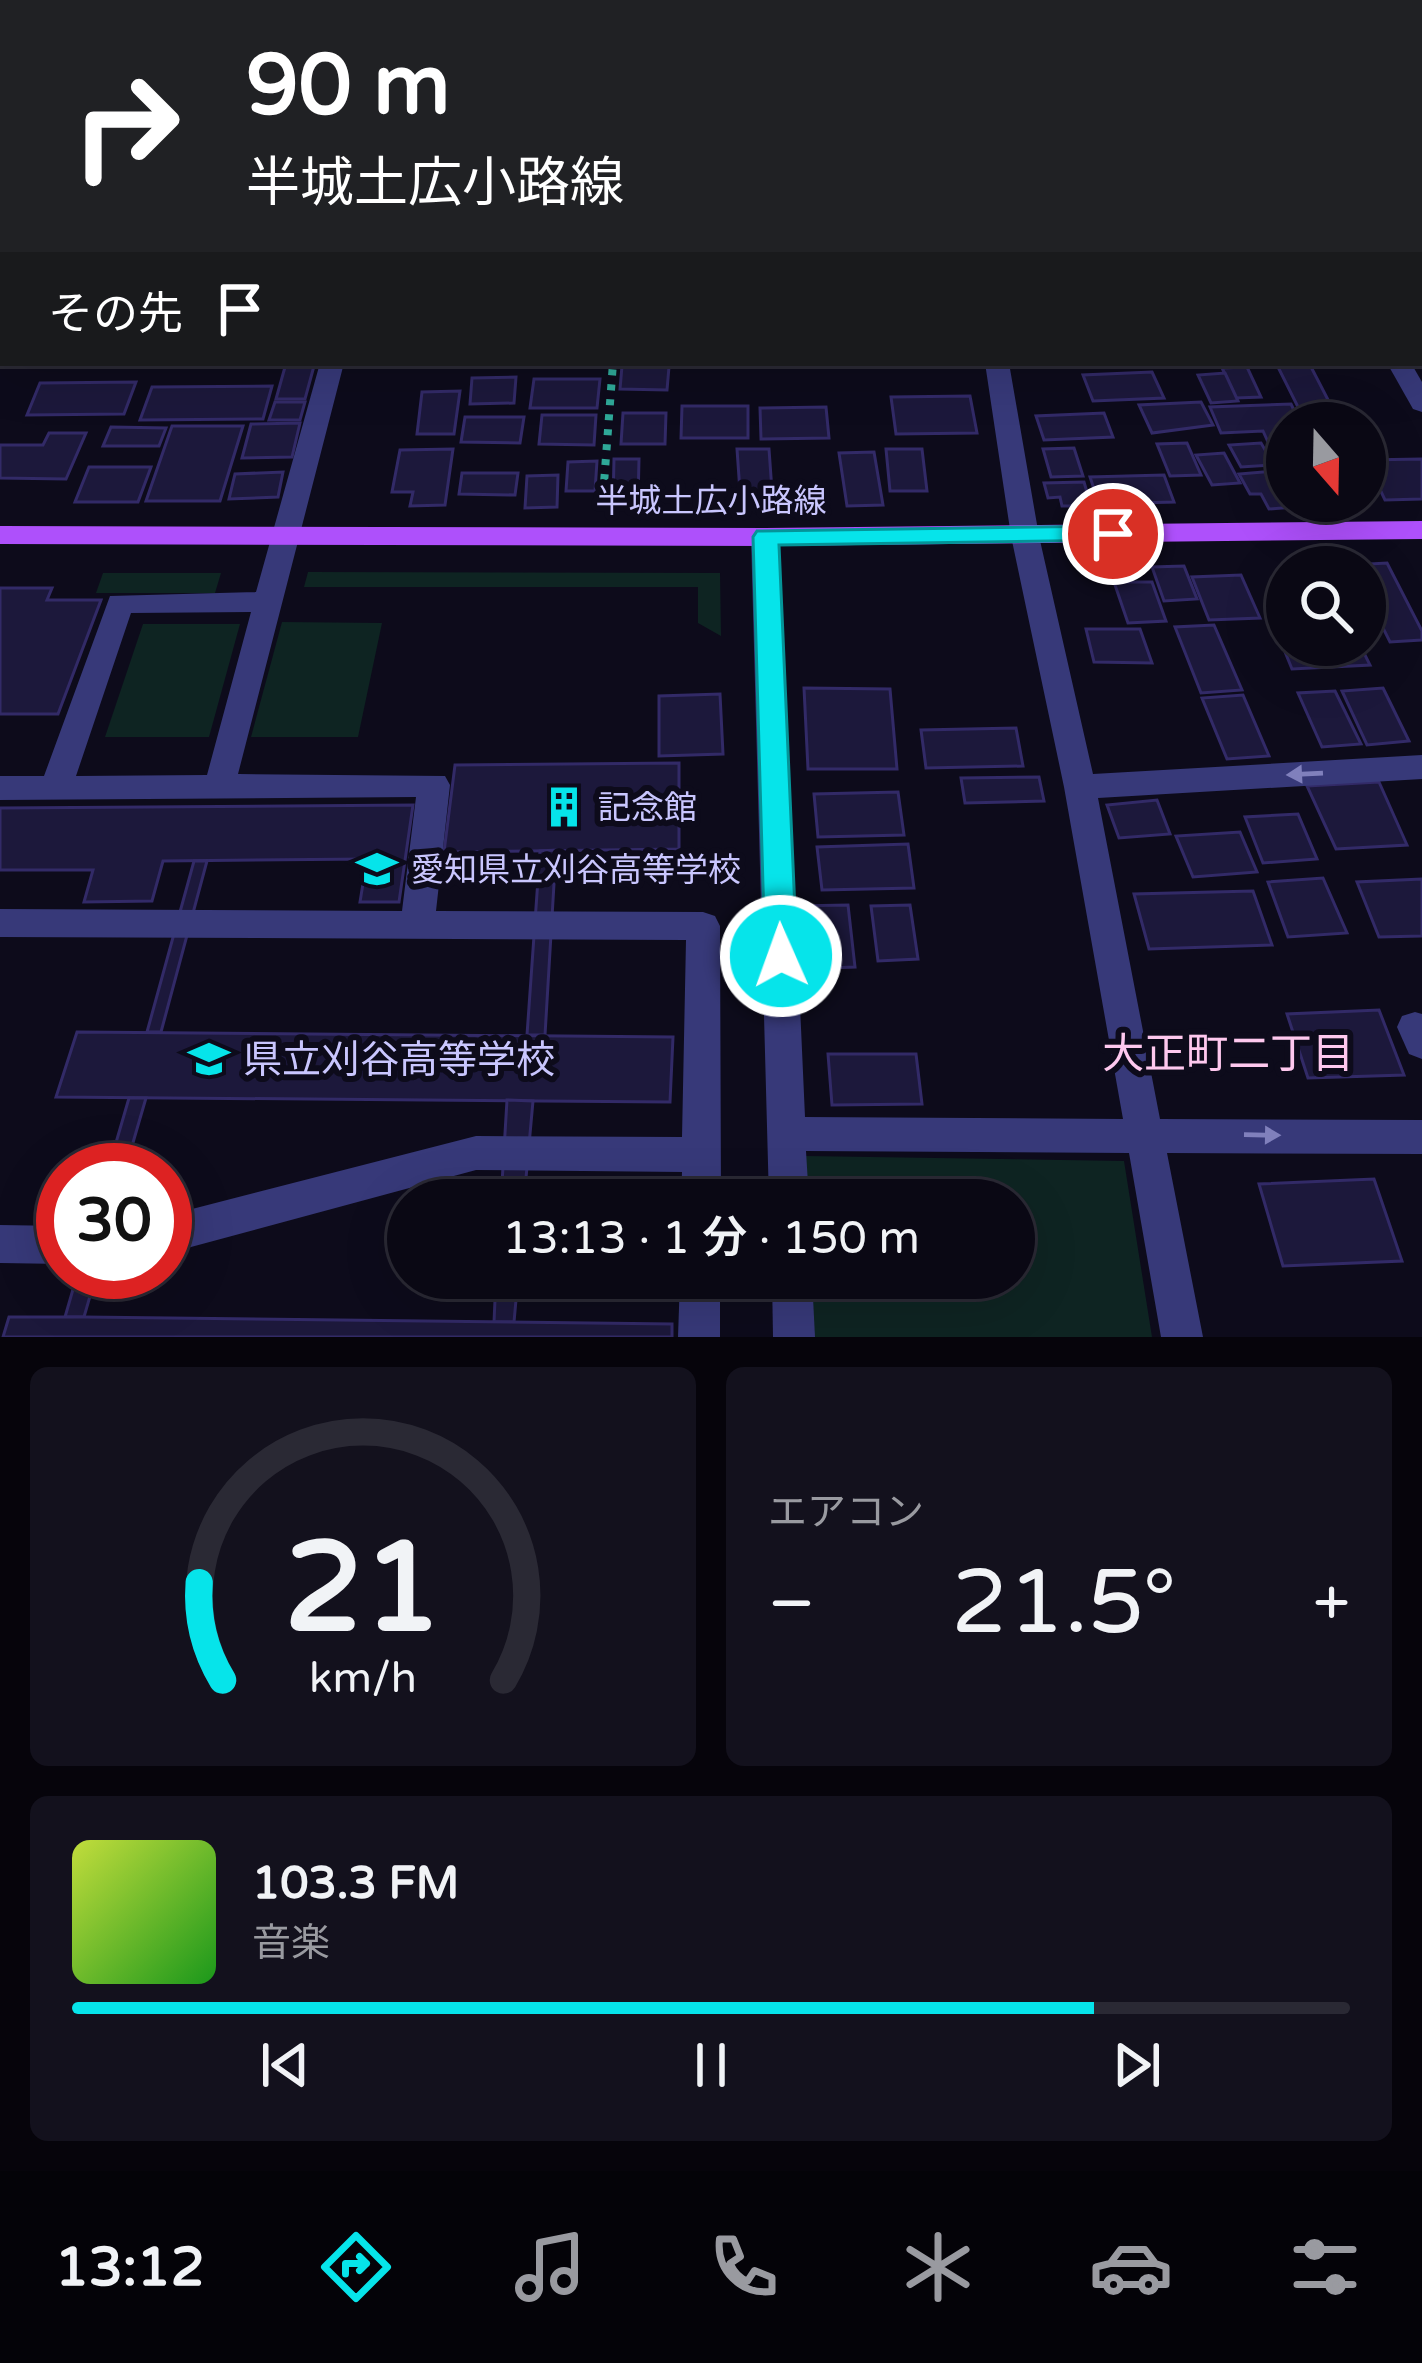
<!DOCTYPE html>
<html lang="ja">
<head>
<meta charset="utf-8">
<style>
	:root { --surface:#0a0814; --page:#13111d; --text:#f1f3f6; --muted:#999aa0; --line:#2a2934; --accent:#06e4ea }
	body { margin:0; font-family:"Varela Round","Noto Sans JP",sans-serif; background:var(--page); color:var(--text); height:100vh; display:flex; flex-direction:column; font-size:45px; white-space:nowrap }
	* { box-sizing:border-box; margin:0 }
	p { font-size:39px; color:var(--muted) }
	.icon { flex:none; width:66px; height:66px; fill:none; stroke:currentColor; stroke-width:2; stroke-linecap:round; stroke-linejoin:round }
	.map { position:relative; height:1337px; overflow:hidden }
	.side { display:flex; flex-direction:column; gap:30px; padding:30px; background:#06040b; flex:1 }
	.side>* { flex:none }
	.banner { position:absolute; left:0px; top:0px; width:1422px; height:366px; box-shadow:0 12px 48px #0002,0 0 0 3px var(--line); background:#202124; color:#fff; overflow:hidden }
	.needle { width:78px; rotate:160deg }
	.buttons { position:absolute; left:1266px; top:402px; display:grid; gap:24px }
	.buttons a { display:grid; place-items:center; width:120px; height:120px; border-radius:50%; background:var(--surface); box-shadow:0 12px 48px #0002,0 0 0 3px var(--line); font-size:60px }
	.speed { position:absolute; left:36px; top:1143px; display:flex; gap:24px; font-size:60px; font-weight:700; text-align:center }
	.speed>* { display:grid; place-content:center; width:156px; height:156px; border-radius:50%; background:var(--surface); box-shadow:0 12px 48px #0002,0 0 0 3px var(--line); line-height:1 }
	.speed .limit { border:18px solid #d22; background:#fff; color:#111 }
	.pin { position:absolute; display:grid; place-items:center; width:102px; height:102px; color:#fff; margin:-51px; border:6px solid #fff; border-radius:50%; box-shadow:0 3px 12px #0007 }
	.me { position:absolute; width:132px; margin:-66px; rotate:358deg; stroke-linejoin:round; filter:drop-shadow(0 0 9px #0008) }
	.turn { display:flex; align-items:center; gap:42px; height:252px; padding:0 48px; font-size:54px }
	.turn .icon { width:156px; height:156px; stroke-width:2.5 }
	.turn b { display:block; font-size:84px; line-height:102px }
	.then { display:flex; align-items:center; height:114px; padding:0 48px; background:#0003; gap:24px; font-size:45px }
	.big { font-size:90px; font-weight:600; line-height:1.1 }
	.side .card { flex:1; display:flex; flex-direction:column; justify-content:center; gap:18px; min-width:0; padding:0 42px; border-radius:18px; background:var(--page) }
	.side .dial { align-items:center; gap:0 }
	.dial svg { height:312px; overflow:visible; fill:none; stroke:var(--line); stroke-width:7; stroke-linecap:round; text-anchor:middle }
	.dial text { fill:var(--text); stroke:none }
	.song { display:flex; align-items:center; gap:36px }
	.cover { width:144px; height:144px; border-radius:18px; background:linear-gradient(135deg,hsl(70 70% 55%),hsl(120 70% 35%)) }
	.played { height:12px; border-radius:6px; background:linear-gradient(90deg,var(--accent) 80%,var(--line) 80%) }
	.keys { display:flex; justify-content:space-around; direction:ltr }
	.heat { display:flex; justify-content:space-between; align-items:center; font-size:66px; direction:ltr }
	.side .tiles { flex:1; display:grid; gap:30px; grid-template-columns:1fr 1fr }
	.card:last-child { grid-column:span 2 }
	.trip { position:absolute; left:387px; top:1179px; width:648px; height:120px; border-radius:60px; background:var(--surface); box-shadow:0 12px 48px #0002,0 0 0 3px var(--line); font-weight:600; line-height:120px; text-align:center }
	.menu { display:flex; height:192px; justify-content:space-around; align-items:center; background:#040308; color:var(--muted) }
	.menu .icon { width:84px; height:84px }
	.menu .current { color:var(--accent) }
	.menu b { font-size:54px; color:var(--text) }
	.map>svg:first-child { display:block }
</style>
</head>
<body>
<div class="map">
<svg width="1422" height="1337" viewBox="0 0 1422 1337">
	<rect width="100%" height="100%" fill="#0d0b1b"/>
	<g fill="#0e2422">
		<path d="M700,0h448l7,3 -462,-1z"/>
		<path d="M308,572l412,1 1,63 -23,-13v-36h-394z"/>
		<path d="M103,573h118l-6,20h-119z"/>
		<path d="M282,622l100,1 -24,114h-107z"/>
		<path d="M143,624h97l-31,113h-104z"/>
		<path d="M805,1156l319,5 28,176h-338l-3,-59h203v-78h-207z"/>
	</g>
	<g fill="#1c183b" stroke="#322a67" stroke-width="3">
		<path d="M1309,363l31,60h-34l-29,-58z"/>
		<path d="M314,366l-9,33h-29l9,-32z"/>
		<path d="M622,366l47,1 -2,23 -47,-1z"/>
		<path d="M1247,367l14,30 -25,1 -14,-30z"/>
		<path d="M1152,372l12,26 -71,3 -10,-26z"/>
		<path d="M1225,373l13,28 -27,2 -13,-28z"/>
		<path d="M516,377l-2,26 -44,1 2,-26z"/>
		<path d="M534,379h66l-3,29h-67z"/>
		<path d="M136,382l-12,32 -97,1 13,-32z"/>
		<path d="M272,386l-9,33 -123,1 12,-33z"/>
		<path d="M460,391l-6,43h-37l5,-42z"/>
		<path d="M970,396l7,37 -81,1 -5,-37z"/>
		<path d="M275,402h30l-5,18h-31z"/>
		<path d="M1201,402l12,23 -61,8 -13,-28z"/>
		<path d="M1291,404l9,19h-13v18l-19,1 -5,-11 -42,2 -11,-26z"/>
		<path d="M682,406h66v32h-67z"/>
		<path d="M826,407l3,31 -68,1 -1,-31z"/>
		<path d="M623,413h43l-1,31h-44z"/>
		<path d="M1104,413l9,24 -69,3 -8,-24z"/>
		<path d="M542,415h54l-2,30 -55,-1z"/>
		<path d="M465,417h59l-4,26 -59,-1z"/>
		<path d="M300,423l-8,34 -50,1 9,-34z"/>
		<path d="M172,426h71l-23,75h-74z"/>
		<path d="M111,427l55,1 -7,18h-56z"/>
		<path d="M49,433h37l-20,46 -66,-1v-33h43z"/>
		<path d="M1187,443l14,32 -31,1 -13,-32z"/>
		<path d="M1261,443l13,22 -33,2 -12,-22z"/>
		<path d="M1074,448l9,28 -32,1 -8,-28z"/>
		<path d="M453,449l-8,56 -35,1 3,-14h-21l8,-42z"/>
		<path d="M737,449h32l4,56 -32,1z"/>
		<path d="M886,449h36l5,42h-37z"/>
		<path d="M874,452l9,53 -36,1 -8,-53z"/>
		<path d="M1224,453l16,30 -28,2 -16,-30z"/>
		<path d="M614,459h25l-1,43h-25z"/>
		<path d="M1422,459v40l-37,1 -19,-40z"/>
		<path d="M597,461l-2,30h-29l2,-29z"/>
		<path d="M89,467h62l-13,35h-63z"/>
		<path d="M1275,471l12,30 7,6 -25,2 -8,-15h-11l-11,-20z"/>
		<path d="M283,472l-5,25 -49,2 6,-25z"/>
		<path d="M462,473h56l-3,22 -56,-1z"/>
		<path d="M558,475l-1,32 -32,1 2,-32z"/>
		<path d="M1164,475l10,27 -75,2 -9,-27z"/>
		<path d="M1084,482l7,24h-29l-2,-9 -12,1 -4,-15z"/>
		<path d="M1297,501h49l3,6 -47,3z"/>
		<path d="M1387,563l35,68v9l-32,2 -25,-50v-25l-14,-2z"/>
		<path d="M1184,566l13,33 -33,2 -12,-34z"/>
		<path d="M1241,575l19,43 -51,2 -17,-43z"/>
		<path d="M1114,582h38l14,39 -38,2z"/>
		<path d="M0,588h52l-5,12h54l-43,114h-58z"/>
		<path d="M1287,609v36h73l10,20 -78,4 -24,-59z"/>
		<path d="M1214,625l28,65 -41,3 -26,-66z"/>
		<path d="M1086,629h54l12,34 -58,-1z"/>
		<path d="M804,688l86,1 7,80h-89z"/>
		<path d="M1383,688l26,53 -42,4 -25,-54z"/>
		<path d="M1335,691l26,53 -39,3 -24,-54z"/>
		<path d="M720,694l3,60 -64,2v-60z"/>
		<path d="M1243,695l26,61 -42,3 -25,-61z"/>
		<path d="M1016,728l7,38 -97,2 -5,-38z"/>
		<path d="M679,763v86l-235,3 11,-87z"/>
		<path d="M1039,777l5,24 -79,2 -4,-25z"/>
		<path d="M1379,782l28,63 -71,4 -29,-63z"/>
		<path d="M898,792l6,43 -86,2 -4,-43z"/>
		<path d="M1157,800l13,34 -51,4 -12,-33z"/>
		<path d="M413,805l-14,97h-39l7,-43 -204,2 -11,40 -68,1 9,-32h-93v-62z"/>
		<path d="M1298,814l19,45 -54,4 -18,-46z"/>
		<path d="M1240,832l17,40 -64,5 -17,-41z"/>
		<path d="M908,844l6,44 -92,2 -5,-43z"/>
		<path d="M556,850l-11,185h-18l13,-184z"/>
		<path d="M194,861h13l-46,171h-14z"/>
		<path d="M1323,878l24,55 -59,4 -20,-55z"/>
		<path d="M1422,879v57l-43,1 -22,-55z"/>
		<path d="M1253,891l19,54 -123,4 -15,-55z"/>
		<path d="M848,905l7,62 -53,2 -6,-63z"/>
		<path d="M910,905l8,54 -40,2 -7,-55z"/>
		<path d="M1379,1010l25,65 -96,3 -21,-64z"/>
		<path d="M77,1032l596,5 -3,65 -614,-5z"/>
		<path d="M828,1054h88l6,50 -90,1z"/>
		<path d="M129,1098h17l-21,72h-17z"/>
		<path d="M507,1100l26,1 -9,99h-23z"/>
		<path d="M1374,1179l28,82 -119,5 -24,-82z"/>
		<path d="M78,1272h19l-13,45h-19z"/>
		<path d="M496,1278h22l-4,44h-20z"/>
		<path d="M9,1317h75l588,7v13h-669z"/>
	</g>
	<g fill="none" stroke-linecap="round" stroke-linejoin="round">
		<path stroke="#2fa999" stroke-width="8" stroke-dasharray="6 9" stroke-linecap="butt" d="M602,510l11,-147"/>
		<g fill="#373979" fill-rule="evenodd">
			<path d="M0,0l12,3h-9l-3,13z"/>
			<path d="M236,0h19v1l-17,2z"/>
			<path d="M442,0h21l2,3h-21z"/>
			<path d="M665,0h22l2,3h-22z"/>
			<path d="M1159,0h24l2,3h-24z"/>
			<path d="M1422,2v13l-3,1v-13z"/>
			<path d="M0,56l3,1v13l-3,-1z"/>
			<path d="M1419,89l3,1v12l-3,-1z"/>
			<path d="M0,179l3,1v15l-3,-1z"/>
			<path d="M1422,195v15l-3,1v-15z"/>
			<rect x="1419" y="345" width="3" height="14"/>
			<path d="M320,363h24l-106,411 207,2 5,9 -14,126 267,1 12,4 5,10 1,274h-40l1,-28 -206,-2 -311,84v-38l311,-80 206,1 4,-197 -686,-3v-28l402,2 14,-114 -416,3v-24h44l66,-180 146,-4zM251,612l-44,163 -131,1 55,-163z"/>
			<path d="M985,363h24l30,173 54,238 329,-19v24l-324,19 62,321 262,1v34l-255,-1 36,184h-42l-32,-184 -323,-2 3,49h-40l-18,-663 14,-9 14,9 26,580 318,2 -59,-332 -53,-251z"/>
			<path d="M1387,363h24l11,19v30l-9,-3z"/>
			<path d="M1415,1012l7,2v45l-13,-5 -12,-27 5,-11z"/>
			<path d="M0,1225l63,1v38l-63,-1z"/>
			<path d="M680,1278h40v59h-42z"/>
			<path d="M772,1278h40l3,59h-42z"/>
		</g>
		<path fill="#ae50fb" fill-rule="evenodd" d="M1422,521v18l-657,7 -765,-2v-18l765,2z"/>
	</g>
	<defs><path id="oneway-solid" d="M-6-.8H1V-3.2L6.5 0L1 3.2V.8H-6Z" transform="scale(3)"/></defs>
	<g fill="#8080bc">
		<use href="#oneway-solid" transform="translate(1305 774) rotate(177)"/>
		<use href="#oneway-solid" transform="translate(1262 1135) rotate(1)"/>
	</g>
	<path fill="#06e4ea" stroke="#049498" stroke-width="3" d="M1113,526l9,2 4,6 -4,6 -343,5 18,411 -5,10 -11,4 -11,-4 -5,-10 -12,-419 4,-6z"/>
	<defs>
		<g id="building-bare" transform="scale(3.24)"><path d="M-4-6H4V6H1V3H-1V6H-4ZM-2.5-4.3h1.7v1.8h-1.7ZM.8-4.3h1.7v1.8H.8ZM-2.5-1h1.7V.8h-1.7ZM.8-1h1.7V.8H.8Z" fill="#06e4ea" stroke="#0d0b1b" stroke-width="2.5" paint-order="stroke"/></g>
		<g id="school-bare" transform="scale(3.24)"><path d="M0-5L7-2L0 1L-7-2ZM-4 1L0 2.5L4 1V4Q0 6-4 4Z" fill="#06e4ea" stroke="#0d0b1b" stroke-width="2.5" paint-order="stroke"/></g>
	</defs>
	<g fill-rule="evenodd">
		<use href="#building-bare" x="564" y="807"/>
		<use href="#school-bare" x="377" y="869"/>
		<use href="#school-bare" x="209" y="1059"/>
	</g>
	<g text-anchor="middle" stroke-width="12" stroke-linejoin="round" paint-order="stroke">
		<g font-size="33" fill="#c9c6fe" stroke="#0d0b1b">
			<text x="711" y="512">半城土広小路線</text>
		</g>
		<g font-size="33" fill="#c9c6fe" stroke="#0d0b1b" text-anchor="start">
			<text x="598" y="819">記念館</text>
			<text x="411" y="881">愛知県立刈谷高等学校</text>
		</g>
		<g font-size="39" fill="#c9c6fe" stroke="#0d0b1b" text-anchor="start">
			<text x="243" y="1073">県立刈谷高等学校</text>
		</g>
		<g font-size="42" fill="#fec8ee" stroke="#0d0b1b">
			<text x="1228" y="1068">大正町二丁目</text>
		</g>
	</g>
</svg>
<div class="buttons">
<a><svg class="needle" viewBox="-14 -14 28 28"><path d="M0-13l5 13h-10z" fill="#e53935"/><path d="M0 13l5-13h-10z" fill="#999aa0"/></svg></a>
<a><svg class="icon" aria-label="search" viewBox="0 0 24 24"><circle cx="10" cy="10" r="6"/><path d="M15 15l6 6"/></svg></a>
</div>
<div class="speed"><div class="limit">30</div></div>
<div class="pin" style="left:1113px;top:534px;background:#d93025"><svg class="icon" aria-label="arrive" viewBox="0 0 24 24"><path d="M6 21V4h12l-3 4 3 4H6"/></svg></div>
<svg class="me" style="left:781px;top:956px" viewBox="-20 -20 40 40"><circle r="17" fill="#06e4ea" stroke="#fff" stroke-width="3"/><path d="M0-11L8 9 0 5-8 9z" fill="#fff"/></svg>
<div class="trip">13:13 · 1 分 · 150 m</div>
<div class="banner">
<div class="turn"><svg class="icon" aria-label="right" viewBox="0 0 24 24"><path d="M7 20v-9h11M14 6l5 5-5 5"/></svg><div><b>90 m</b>半城土広小路線</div></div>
<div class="then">その先<svg class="icon" aria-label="arrive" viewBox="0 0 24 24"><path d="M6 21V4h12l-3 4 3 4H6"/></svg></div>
</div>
</div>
<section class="side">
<div class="tiles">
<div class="card dial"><svg viewBox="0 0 100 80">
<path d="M14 69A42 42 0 1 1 86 69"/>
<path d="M14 69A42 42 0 0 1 8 44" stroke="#06e4ea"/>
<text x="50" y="56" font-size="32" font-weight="700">21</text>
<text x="50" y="72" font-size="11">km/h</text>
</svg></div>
<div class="card"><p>エアコン</p>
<div class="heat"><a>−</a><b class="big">21.5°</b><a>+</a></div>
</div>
<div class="card">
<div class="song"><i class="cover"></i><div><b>103.3 FM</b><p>音楽</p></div></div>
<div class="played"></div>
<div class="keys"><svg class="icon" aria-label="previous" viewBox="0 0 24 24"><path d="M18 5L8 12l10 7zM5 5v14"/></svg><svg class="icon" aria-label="pause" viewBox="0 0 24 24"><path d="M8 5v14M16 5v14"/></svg><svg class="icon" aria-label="next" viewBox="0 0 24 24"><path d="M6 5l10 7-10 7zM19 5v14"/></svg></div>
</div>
</div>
</section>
<nav class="menu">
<b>13:12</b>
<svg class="icon current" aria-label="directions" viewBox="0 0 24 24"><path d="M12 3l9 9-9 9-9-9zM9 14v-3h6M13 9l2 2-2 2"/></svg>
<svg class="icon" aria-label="music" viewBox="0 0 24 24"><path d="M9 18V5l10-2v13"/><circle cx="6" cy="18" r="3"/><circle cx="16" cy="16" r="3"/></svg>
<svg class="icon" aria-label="phone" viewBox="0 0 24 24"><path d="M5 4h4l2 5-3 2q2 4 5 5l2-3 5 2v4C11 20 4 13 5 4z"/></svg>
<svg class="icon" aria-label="climate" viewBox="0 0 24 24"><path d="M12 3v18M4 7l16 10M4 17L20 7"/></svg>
<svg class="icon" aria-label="car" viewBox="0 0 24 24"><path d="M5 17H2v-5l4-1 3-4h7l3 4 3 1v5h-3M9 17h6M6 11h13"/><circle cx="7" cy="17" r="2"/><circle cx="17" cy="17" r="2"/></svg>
<svg class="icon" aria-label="filters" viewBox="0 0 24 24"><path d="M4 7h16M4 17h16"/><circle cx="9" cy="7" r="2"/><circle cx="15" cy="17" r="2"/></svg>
</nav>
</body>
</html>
